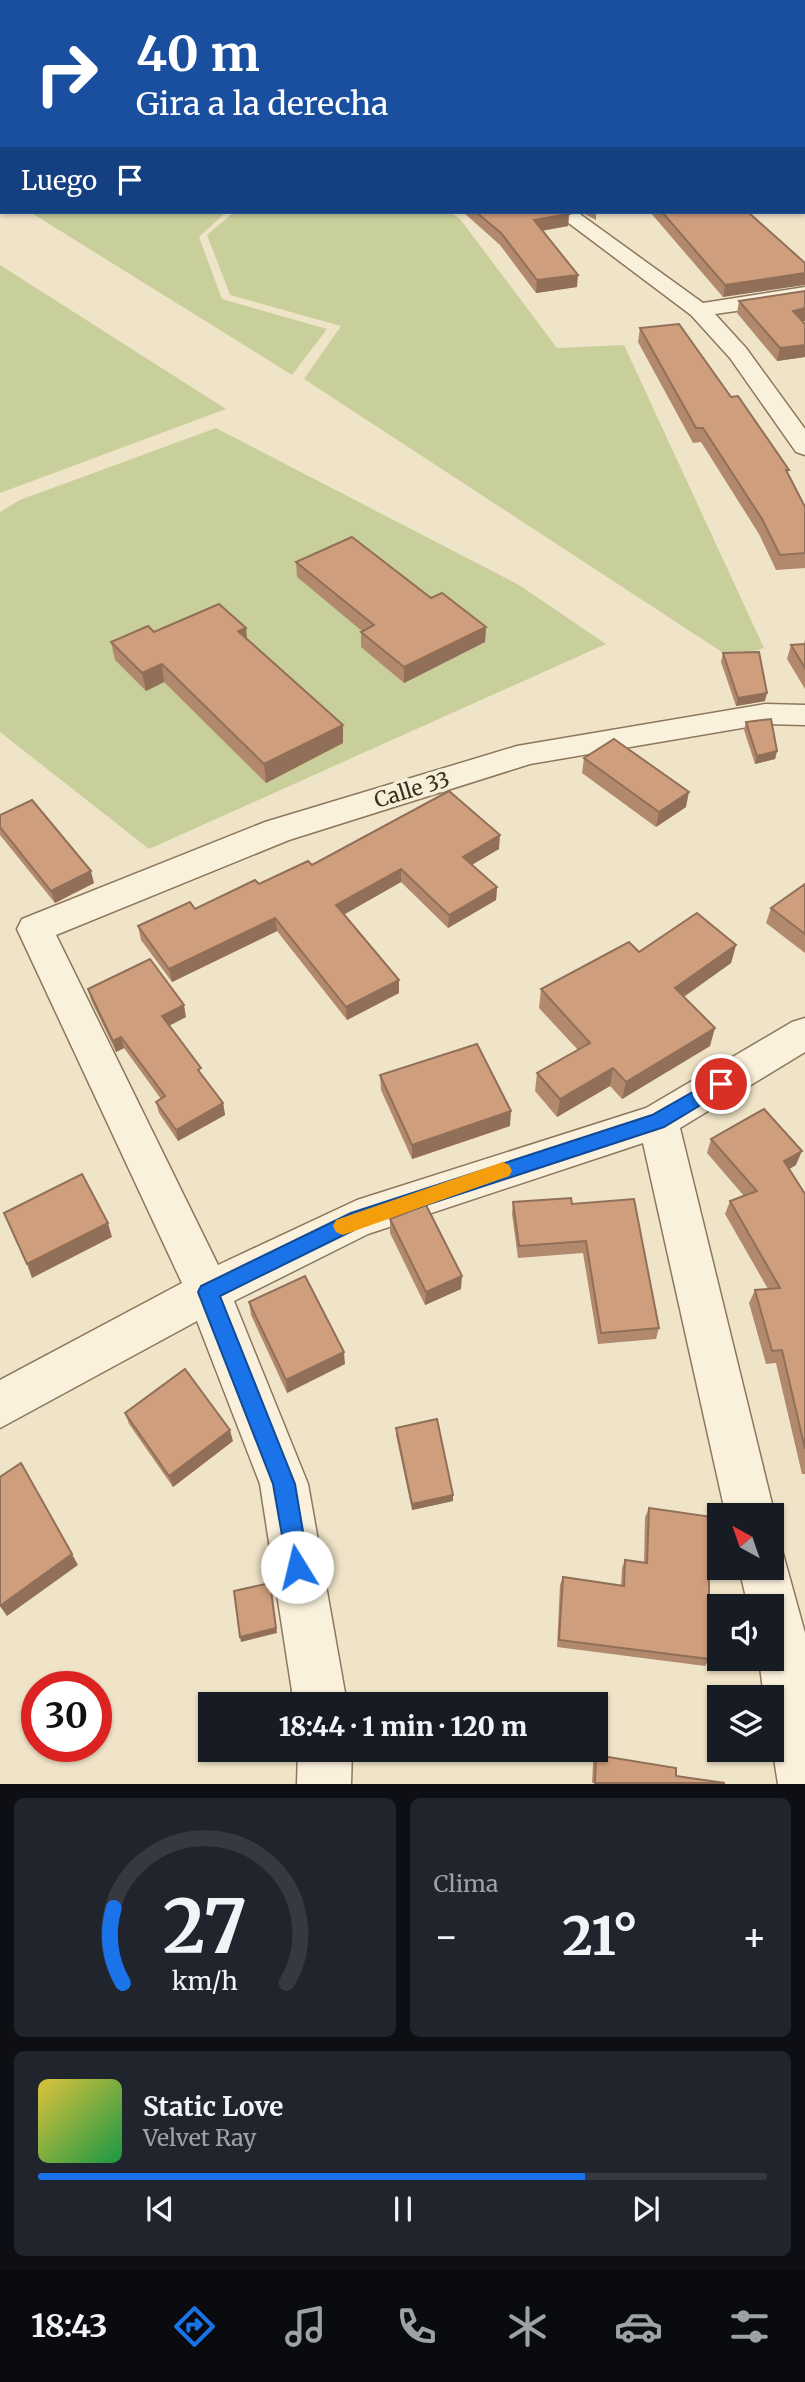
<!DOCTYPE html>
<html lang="es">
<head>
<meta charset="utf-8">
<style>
	:root { --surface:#171b24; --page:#20242c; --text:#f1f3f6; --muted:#9ea1a6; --line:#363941; --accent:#1a73e8 }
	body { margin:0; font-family:Merriweather,serif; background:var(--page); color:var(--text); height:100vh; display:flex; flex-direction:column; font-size:26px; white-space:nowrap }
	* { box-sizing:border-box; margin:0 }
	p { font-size:23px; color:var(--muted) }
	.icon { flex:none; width:38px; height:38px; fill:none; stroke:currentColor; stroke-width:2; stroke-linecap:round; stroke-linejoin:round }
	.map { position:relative; height:1784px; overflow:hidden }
	.drawer { display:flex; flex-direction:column; gap:14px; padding:14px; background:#0d0f14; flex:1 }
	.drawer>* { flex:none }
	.banner { position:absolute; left:0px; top:0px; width:805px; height:214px; box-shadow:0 2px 5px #0004; background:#1a4fa0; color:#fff; overflow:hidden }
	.needle { width:46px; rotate:320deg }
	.controls { position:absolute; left:707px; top:1503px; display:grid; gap:14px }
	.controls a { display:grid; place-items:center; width:77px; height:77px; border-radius:0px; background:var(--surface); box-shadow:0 2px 5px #0004; font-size:35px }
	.speed { position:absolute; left:21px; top:1671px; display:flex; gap:14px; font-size:35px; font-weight:700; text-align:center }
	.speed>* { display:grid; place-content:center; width:91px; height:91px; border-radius:50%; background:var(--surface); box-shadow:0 2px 5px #0004; line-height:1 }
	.speed .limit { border:10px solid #d22; background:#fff; color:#111 }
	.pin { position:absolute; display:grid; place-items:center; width:60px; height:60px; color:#fff; margin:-30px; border:4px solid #fff; border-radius:50%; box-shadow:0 2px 7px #0007 }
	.me { position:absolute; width:77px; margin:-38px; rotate:351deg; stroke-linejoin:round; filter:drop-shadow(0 0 5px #0008) }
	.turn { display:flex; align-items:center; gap:24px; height:147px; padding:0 21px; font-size:32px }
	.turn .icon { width:91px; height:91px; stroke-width:2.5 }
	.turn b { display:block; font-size:49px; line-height:60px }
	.then { display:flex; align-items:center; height:66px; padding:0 21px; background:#0003; gap:14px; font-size:26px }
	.big { font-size:52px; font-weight:800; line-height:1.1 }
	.drawer .widget { flex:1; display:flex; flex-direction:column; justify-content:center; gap:10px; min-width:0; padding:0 24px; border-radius:10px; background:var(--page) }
	.drawer .dial { align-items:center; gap:0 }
	.dial svg { height:182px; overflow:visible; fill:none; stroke:var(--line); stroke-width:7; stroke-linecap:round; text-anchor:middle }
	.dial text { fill:var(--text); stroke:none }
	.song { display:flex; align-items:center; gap:21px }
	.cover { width:84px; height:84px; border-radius:10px; background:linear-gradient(135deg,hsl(50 70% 55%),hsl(140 70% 35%)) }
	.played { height:7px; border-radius:4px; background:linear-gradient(90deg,var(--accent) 75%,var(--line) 75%) }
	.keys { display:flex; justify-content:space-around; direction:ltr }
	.heat { display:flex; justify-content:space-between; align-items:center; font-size:38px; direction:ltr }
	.drawer .tiles { flex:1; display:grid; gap:14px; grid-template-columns:1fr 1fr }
	.widget:last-child { grid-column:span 2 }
	.trip { position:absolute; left:198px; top:1692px; width:410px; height:70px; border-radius:0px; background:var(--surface); box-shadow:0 2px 5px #0004; font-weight:800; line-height:70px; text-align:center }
	.menu { display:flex; height:112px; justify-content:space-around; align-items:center; background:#090b0e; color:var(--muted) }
	.menu .icon { width:49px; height:49px }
	.menu .selected { color:var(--accent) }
	.menu b { font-size:32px; color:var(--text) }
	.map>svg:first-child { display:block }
</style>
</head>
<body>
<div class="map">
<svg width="805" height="1784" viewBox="0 0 805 1784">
	<rect width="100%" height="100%" fill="#f0e4c8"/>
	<g fill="#c9cf9b">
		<path d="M30,212h196l-27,25 23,62 105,30 -35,46z"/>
		<path d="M234,212h216l10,7 97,129 67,-3 140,303 -33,10 -427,-279 37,-53 -111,-31 -23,-60z"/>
		<path d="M0,265l226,144 -226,84z"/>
		<path d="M216,428l303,157 87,59 -457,205 -149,-117v-220l20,-12z"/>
	</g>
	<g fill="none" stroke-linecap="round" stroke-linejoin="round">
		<g stroke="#8d765c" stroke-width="3">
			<g id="street">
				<rect x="803" y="170" width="2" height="12"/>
				<path d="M554,212h23l126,91 102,-16v14l-90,13 31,34 59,81v26l-9,-3 -66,-94 -39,-43z"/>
				<path d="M765,704l40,1v20l-40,-1 -235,40 -241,76 -233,95 162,330 139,-65 289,-92 146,-86 13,-4v34l-125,76 95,388 -3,9v-9h-46l-83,-373 -275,91 -134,67 74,183 39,220h-53l-34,-220 -63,-163 -197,107v-48l182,-97 -165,-354 5,-10 243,-97 252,-76z"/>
				<path d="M772,1546l10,4 23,83v151h-27l-6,-38v-48h-8l-5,-39h13v-53h-24l-9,-38h33z"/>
				<path d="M298,1750h54l-1,34h-54z"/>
			</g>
		</g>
		<use href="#street" fill="#faf1dc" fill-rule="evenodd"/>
	</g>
	<g fill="#b2896c">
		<path d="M563,0h96l-3,2h-85z"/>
		<path d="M463,212h103l3,2 -1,12 -26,5 35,56 -41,6 -36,-48z"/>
		<path d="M581,212h15v8z"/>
		<path d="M650,212h98l-25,85z"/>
		<path d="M739,301l66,20h-3l3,3v33l-28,4 -40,-48z"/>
		<path d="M640,328l91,69 57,78 17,32v61l-29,2 -17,-36 -58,-92 -8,1 -55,-101z"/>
		<path d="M296,562l135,36 55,29 -1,15 -81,41 -43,-36v-15l1,-1 -65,-54z"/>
		<path d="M246,628l1,11 96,104 -77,40 -102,-101 -18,9 -31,-31 -4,-18 43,-10z"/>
		<path d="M805,639v50l-18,-30 4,-14 13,-1z"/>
		<path d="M723,653l42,48 -29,5 -15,-44z"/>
		<path d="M746,722l31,29 -2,8 -20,5 -11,-34z"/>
		<path d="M584,758l102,49 -30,20 -74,-54z"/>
		<path d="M0,815l94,68 -39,20 -55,-68z"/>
		<path d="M499,849l-27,16 25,22 -1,13 -48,28 -47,-46 -58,33 56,65v13l-52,27 -70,-89 -105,51 -31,-42 -3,-14 57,-17 117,-44z"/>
		<path d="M805,884v69l-39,-30 5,-15z"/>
		<path d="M736,945l-5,18 -47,34 26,49 -88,53 -12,-13 -53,31 -22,-26 2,-18 41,-23 -39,-42 2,-19 98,-37z"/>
		<path d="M88,989l98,28 -17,9 33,50 21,27 2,12 -47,26 -19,-28 -3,-11 5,-3 -37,-51 -8,4 -25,-52z"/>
		<path d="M380,1075l130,51 -98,33 -31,-69z"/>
		<path d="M711,1139l85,26 -7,4 16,25v280h-3l-26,-111 -10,1 -17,-61 6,-13 13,-1 -43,-75 5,-13 14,-5 -37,-43z"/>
		<path d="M513,1202l59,2 87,124 -3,11 -58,5 -15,-91 -65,5 -6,-44z"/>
		<path d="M390,1219l71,70 -36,16 -35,-72z"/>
		<path d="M249,1302l96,62 -58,29 -36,-78z"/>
		<path d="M125,1413l108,28 -60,46 -44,-63z"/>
		<path d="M396,1428l57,67v6l-41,9 -16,-75z"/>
		<path d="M649,1508l70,10v50h7l-4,7 -13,-2v86l-4,7 -148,-19 3,-62 3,-8 58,9 1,-18 3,-8 19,3 1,-46z"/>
		<path d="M596,1755l80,21 49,7h-133l1,-20z"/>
	</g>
	<g fill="#916f58">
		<path d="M644,0h15l-3,2h-15z"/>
		<path d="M805,158v11l-2,1v-11z"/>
		<path d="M569,214l-1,12 -35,6 1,-12z"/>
		<path d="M805,273v12l-82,12 2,-12z"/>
		<path d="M578,275l-1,12 -41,6 1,-13z"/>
		<path d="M805,308v13l-15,3 3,-13z"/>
		<path d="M805,345v12l-28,4 3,-13z"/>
		<path d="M486,627l-1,15 -81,41v-16z"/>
		<path d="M246,628l1,18 -9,-15z"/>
		<path d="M162,664l2,18 -18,9 -4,-18z"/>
		<path d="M767,693l-2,8 -29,5 2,-8z"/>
		<path d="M343,725v18l-77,40 -2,-19z"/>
		<path d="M777,751l-2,8 -20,5 2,-8z"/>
		<path d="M689,792l-3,15 -30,20 3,-15z"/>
		<path d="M500,835l-1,14 -37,21 1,-13z"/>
		<path d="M401,869v13l-65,37v-14z"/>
		<path d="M91,871l3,12 -39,20 -4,-12z"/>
		<path d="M497,887l-1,13 -48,28 1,-13z"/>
		<path d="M275,918l2,13 -105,51 -3,-13z"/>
		<path d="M736,945l-5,18 -61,43 5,-18z"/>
		<path d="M399,980v13l-52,27 -1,-13z"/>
		<path d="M184,1005l2,12 -22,11 -2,-12z"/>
		<path d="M715,1028l-5,18 -88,53 4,-17z"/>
		<path d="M121,1037l3,11 -8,4 -3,-11z"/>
		<path d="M613,1068l-3,18 -53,31 3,-18z"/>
		<path d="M223,1103l2,12 -47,26 -2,-11z"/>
		<path d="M511,1111l-1,15 -98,33v-14z"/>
		<path d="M802,1151l-6,14 -17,10 5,-14z"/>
		<path d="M108,1223l4,14 -80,41 -5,-14z"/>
		<path d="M462,1276l-1,13 -36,16 1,-13z"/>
		<path d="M344,1352l1,12 -58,29 -1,-13z"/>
		<path d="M230,1430l3,11 -60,46 -4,-11z"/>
		<path d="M453,1495v6l-41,9v-6z"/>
		<path d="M72,1554l6,11 -71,51 -7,-10z"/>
		<path d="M271,1588l6,45 -36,9 -1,-5z"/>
	</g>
	<g fill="#cf9f7d" stroke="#916f58" stroke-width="2">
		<path d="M608,0h36l-3,2h-24z"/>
		<path d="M803,127l2,8v23l-2,1z"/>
		<path d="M476,212h90l3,2 -35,6 44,55 -41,5 -36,-47z"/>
		<path d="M662,212h86l57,51v10l-80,12z"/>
		<path d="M805,291v17l-12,3 12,13v21l-25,3 -41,-47z"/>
		<path d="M679,324l52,73 7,-1 51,74h-3l19,37v46l-25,2 -18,-36 -59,-91h-7l-56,-100z"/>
		<path d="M352,537l79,61 11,-5 44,34 -82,40 -43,-35 13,-7 -78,-63z"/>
		<path d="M219,604l27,24 -8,3 105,94 -79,39 -102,-100 -20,9 -31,-31 37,-16 6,6z"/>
		<path d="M805,644v24l-14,-23z"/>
		<path d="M759,652l8,41 -29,5 -15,-45z"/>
		<path d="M771,719l6,32 -20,5 -11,-34z"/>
		<path d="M614,739l75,53 -30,20 -75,-54z"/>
		<path d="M449,791l51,44 -37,22 34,30 -48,28 -48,-46 -65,36 63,75 -53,27 -71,-89 -106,51 -31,-43 52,-24 5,7 60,-29 4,4 49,-23 4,4z"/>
		<path d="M32,800l59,71 -40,20 -51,-64v-12z"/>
		<path d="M805,884v50l-34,-26z"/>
		<path d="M697,913l39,32 -61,43 40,40 -89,54 -13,-14 -53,31 -23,-26 53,-30 -49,-54 88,-47 10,10z"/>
		<path d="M150,959l34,46 -22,11 39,52 -3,2 25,33 -47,27 -20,-28 9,-6 -44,-59 -8,4 -25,-52z"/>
		<path d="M477,1044l34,67 -99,34 -32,-70z"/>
		<path d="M764,1109l38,42 -18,10 21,33v255l-23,-99 -10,1 -17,-61 25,-2 -50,-87 27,-10 -46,-52z"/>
		<path d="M82,1174l26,49 -81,41 -23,-51z"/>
		<path d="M571,1198l1,6 62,-5 25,129 -58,5 -15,-92 -67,5 -6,-44z"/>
		<path d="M426,1205l36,71 -36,16 -36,-73z"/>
		<path d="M305,1276l39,76 -58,28 -37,-78z"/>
		<path d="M185,1369l45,61 -61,46 -44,-63z"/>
		<path d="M437,1419l16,76 -41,9 -16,-76z"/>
		<path d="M21,1463l51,91 -72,52v-129z"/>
		<path d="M649,1508l70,10v48l-10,-1v94l-150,-19 4,-63 61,9 1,-26 22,3z"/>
		<path d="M270,1583l6,45 -36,9 -6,-46z"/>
		<path d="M596,1755l80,13v8l49,7h-130z"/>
	</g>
	<path fill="#1a73e8" stroke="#114b97" stroke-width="2" d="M721,1076l9,8 -3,5 -63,38 -302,99 -142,70 75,188 14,83 -4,8 -8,3 -8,-3 -16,-91 -75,-192 3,-6 150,-73 301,-98z"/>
	<path fill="#f59e0b" d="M503,1162l6,3 3,6 -3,5 -166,59 -7,-3 -3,-6 3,-6z"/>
	<g text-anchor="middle" stroke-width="7" stroke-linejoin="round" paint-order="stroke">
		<g font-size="21" fill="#3d2e20" stroke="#f7eed8">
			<text transform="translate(412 790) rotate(-17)" y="7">Calle 33</text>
		</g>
	</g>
</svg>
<div class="controls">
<a><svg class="needle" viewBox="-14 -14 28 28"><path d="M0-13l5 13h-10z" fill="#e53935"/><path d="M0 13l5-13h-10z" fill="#9ea1a6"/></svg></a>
<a><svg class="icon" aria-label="sound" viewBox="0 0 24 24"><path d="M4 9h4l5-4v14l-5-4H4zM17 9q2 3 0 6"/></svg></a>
<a><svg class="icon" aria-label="layers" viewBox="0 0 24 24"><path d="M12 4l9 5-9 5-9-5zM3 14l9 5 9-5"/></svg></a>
</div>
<div class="speed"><div class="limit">30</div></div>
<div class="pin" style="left:721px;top:1084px;background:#d93025"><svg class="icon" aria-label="arrive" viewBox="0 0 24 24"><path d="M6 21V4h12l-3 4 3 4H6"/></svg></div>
<svg class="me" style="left:297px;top:1567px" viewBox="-20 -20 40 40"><circle r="19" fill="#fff"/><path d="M0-13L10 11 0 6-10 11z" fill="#1a73e8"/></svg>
<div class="trip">18:44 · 1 min · 120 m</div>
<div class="banner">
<div class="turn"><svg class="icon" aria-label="right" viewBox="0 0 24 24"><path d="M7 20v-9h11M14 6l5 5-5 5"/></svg><div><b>40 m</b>Gira a la derecha</div></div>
<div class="then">Luego<svg class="icon" aria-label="arrive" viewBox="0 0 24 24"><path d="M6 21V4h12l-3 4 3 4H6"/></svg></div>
</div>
</div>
<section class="drawer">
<div class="tiles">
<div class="widget dial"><svg viewBox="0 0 100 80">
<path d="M14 69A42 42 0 1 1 86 69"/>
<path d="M14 69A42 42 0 0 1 10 36" stroke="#1a73e8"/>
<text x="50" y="56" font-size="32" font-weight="700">27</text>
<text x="50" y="72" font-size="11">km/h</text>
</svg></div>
<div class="widget"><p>Clima</p>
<div class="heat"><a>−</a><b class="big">21°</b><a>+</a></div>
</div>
<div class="widget">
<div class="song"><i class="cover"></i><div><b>Static Love</b><p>Velvet Ray</p></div></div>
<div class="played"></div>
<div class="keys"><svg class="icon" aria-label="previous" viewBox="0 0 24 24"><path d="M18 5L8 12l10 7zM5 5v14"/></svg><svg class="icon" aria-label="pause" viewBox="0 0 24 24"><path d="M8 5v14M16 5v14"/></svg><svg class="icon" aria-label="next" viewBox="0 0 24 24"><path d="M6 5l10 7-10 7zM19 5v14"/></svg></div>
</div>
</div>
</section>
<nav class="menu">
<b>18:43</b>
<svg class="icon selected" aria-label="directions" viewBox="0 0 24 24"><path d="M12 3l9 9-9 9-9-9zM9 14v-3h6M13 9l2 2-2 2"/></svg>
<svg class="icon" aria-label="music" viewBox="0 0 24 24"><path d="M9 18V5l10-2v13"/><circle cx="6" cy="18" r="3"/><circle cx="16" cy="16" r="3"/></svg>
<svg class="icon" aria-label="phone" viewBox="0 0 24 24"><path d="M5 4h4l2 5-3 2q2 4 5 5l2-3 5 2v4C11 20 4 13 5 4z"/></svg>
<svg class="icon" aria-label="climate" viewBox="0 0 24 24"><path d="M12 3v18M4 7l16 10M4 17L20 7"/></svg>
<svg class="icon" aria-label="car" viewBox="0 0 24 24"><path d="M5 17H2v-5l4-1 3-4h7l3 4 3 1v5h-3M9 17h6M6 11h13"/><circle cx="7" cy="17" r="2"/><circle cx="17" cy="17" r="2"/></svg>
<svg class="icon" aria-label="filters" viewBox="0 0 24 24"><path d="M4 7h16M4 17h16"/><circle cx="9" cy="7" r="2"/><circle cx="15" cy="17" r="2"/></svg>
</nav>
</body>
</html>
